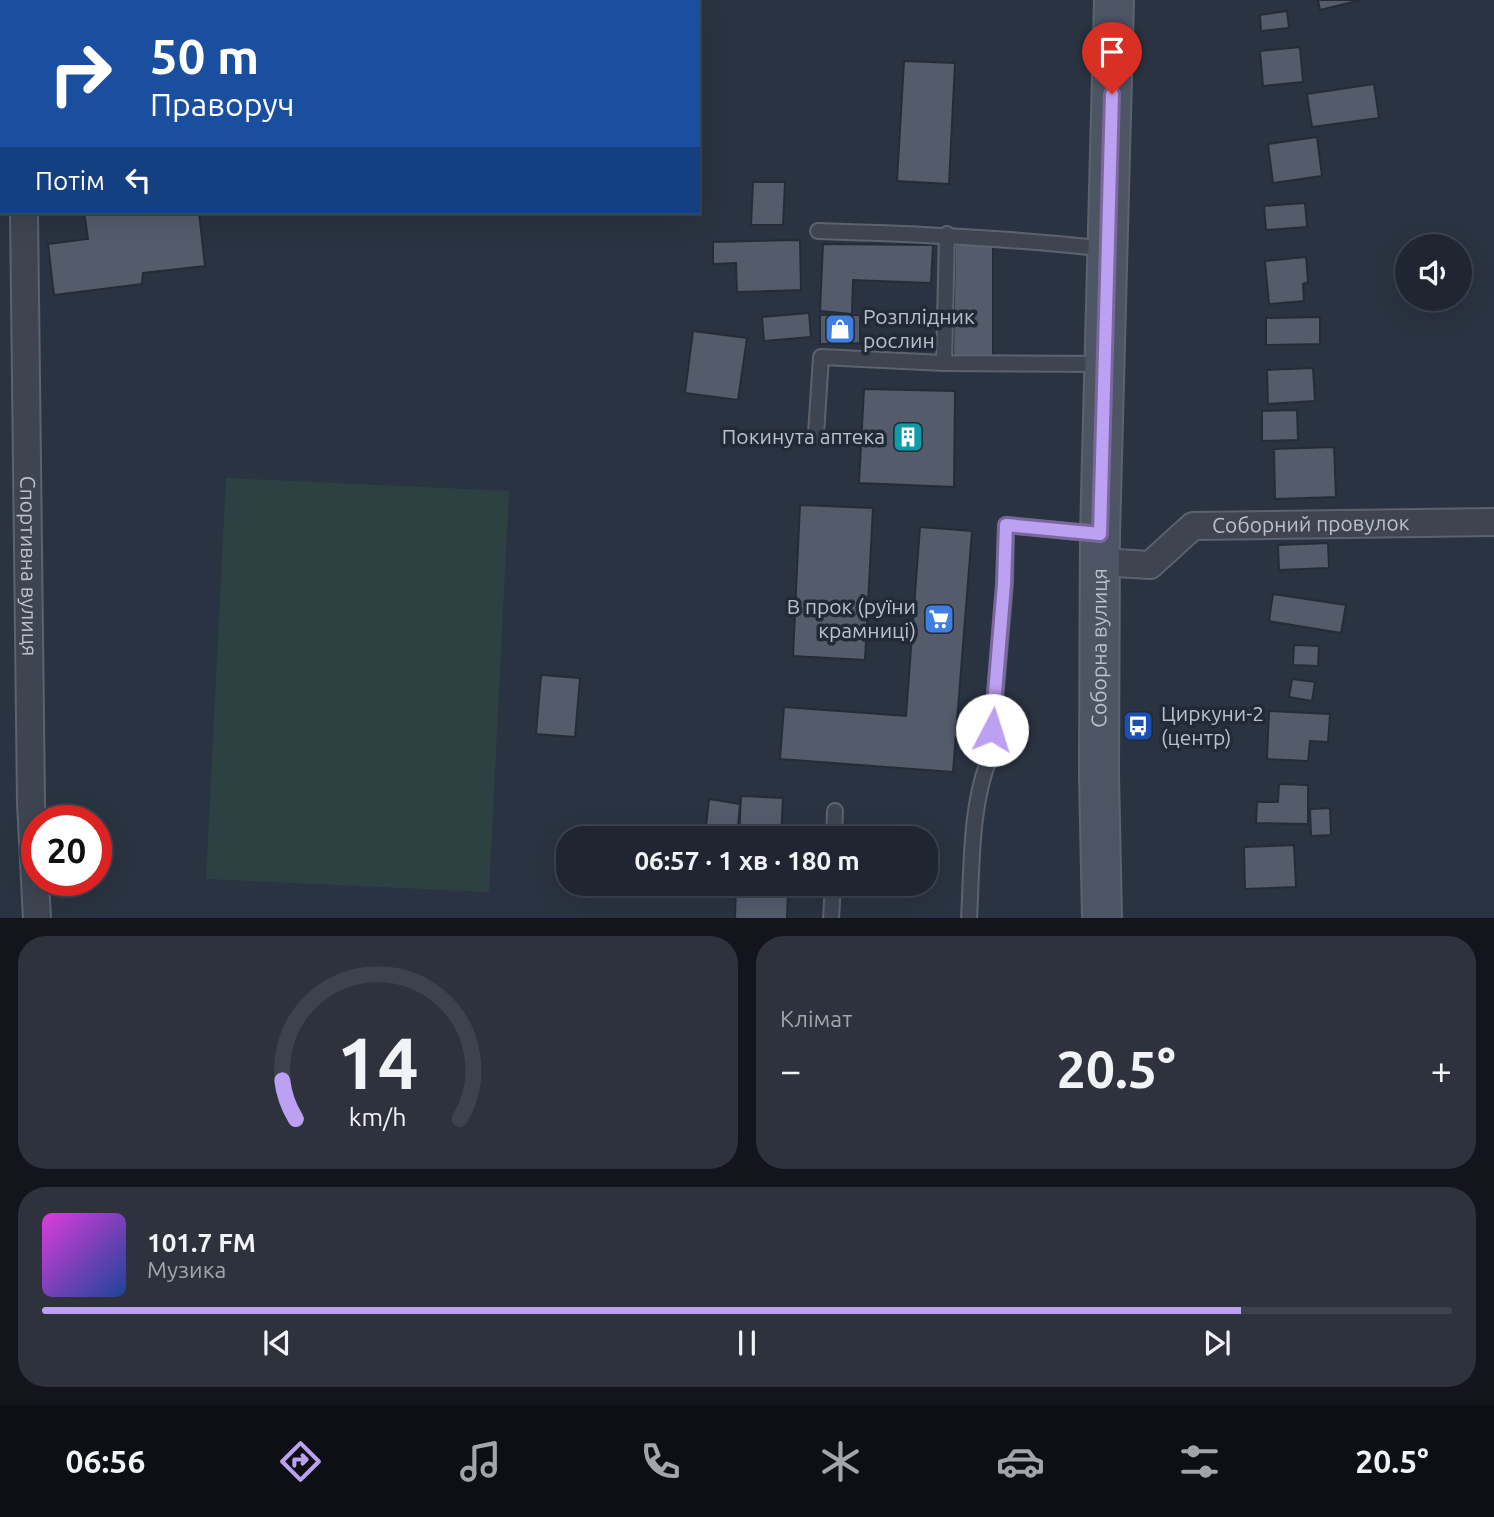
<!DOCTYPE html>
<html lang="uk">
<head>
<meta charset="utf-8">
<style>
	:root { --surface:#202631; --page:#2d323d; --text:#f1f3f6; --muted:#a2a5ab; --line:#3d434d; --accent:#bca0f2 }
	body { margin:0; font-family:Ubuntu,sans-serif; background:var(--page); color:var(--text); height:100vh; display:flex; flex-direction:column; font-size:26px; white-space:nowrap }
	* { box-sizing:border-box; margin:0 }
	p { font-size:23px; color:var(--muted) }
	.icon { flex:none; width:38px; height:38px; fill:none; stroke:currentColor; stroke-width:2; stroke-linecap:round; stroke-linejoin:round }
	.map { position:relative; height:918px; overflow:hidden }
	.drawer { display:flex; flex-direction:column; gap:18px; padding:18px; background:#12151b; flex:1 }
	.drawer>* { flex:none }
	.hud { position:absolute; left:0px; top:0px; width:700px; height:214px; box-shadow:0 7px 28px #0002,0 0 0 2px var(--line); background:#1a4fa0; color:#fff; overflow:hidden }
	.controls { position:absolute; left:1395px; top:234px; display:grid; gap:14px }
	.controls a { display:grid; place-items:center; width:77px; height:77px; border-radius:50%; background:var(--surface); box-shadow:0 7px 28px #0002,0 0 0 2px var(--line); font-size:35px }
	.speed { position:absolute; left:21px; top:805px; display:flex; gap:14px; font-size:35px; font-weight:700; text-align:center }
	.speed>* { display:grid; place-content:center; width:91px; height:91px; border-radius:50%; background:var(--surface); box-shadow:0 7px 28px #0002,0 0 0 2px var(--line); line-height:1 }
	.speed .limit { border:10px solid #d22; background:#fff; color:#111 }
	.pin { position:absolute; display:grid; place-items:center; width:60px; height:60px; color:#fff; margin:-72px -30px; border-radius:50% 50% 50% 0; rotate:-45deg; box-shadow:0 0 7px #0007 }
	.pin .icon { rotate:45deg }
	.me { position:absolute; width:77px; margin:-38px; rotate:5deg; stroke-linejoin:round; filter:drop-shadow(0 0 5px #0008) }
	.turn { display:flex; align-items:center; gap:24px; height:147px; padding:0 35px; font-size:32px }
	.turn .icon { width:91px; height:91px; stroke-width:2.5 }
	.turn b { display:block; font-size:49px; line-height:60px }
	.then { display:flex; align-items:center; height:66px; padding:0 35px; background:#0003; gap:14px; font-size:26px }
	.big { font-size:52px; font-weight:700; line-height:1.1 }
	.drawer .tile { flex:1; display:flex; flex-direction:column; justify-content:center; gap:10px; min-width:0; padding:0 24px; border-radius:28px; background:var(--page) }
	.drawer .dial { align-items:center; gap:0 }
	.dial svg { height:182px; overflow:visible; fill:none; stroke:var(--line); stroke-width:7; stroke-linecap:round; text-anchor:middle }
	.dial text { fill:var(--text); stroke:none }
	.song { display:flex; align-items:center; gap:21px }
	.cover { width:84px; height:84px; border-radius:10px; background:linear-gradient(135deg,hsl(300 70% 55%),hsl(220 70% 35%)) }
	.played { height:7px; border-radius:4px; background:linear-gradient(90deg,var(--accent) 85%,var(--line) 85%) }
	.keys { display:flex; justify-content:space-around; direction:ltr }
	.heat { display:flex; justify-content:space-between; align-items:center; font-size:38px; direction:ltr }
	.drawer .tiles { flex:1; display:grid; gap:18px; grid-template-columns:1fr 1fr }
	.tile:last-child { grid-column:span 2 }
	.trip { position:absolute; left:556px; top:826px; width:382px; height:70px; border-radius:28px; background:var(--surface); box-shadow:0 7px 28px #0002,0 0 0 2px var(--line); font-weight:700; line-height:70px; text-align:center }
	.tabs { display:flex; height:112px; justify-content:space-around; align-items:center; background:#0d0f14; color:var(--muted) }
	.tabs .icon { width:49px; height:49px }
	.tabs .current { color:var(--accent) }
	.tabs b { font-size:32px; color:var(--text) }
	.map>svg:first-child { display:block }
</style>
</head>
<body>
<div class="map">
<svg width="1494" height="919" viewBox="0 0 1494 919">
	<rect width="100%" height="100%" fill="#2a3341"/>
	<path fill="#2d4143" d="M226,478l283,13 -20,401 -283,-13z"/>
	<g fill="#545c6c" stroke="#252c38" stroke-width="2">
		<rect x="635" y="0" width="59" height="2"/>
		<path d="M1318,0h43l-41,10z"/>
		<path d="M1287,11l2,17 -28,3 -1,-16z"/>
		<path d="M1300,47l3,35 -40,4 -3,-35z"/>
		<path d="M904,61l51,2 -6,121 -52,-3z"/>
		<path d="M1374,84l5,34 -67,9 -5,-33z"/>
		<path d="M1317,137l5,39 -49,7 -5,-39z"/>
		<path d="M753,182h32l-2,43h-32z"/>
		<path d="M1305,203l2,24 -41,3 -2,-24z"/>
		<path d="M84,212h115l6,54 -62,7 -1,11 -88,11 -6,-51 40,-5z"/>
		<path d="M800,240l1,50 -64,2 -1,-29 -23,1v-22z"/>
		<path d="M823,244l110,1 -2,38 -78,-3 -1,34 -32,-3z"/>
		<path d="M955,244l38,2v113l-40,-2z"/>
		<path d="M1306,257l2,25 -5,2 1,17 -35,3 -4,-43z"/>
		<path d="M809,313l2,24 -47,4 -2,-24z"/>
		<path d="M820,315h40v28l-40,1z"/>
		<path d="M1320,317v27l-54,1v-27z"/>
		<path d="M693,331l54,7 -9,62 -53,-7z"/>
		<path d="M1313,368l2,33 -47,3 -1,-34z"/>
		<path d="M864,389l91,2 -1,96 -95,-4z"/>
		<path d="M1297,410l1,30 -36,1v-30z"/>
		<path d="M1334,447l2,50 -61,2 -1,-50z"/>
		<path d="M800,505l73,3 -8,152 -72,-4z"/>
		<path d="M920,527l52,4 -19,241 -173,-13 4,-52 122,9z"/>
		<path d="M1328,543l1,25 -50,2 -1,-25z"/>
		<path d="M1273,594l73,11 -5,28 -72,-12z"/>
		<path d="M1294,645l25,1 -1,20 -25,-1z"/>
		<path d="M541,675l39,3 -5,59 -39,-3z"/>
		<path d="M1292,679l23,3 -3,19 -23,-4z"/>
		<path d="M1269,711l61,3 -2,28 -18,-1 -2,20 -41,-2z"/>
		<path d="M1279,784l29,1v39l-52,-1 1,-21h21z"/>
		<path d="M741,796l42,2 -2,40h-42z"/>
		<path d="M709,799l31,5 -3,34 -32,-3z"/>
		<path d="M1330,808l1,27 -20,1 -1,-27z"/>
		<path d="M1294,845l2,42 -51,2 -1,-42z"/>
		<path d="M736,884h42v7l10,1 -1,27h-52z"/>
	</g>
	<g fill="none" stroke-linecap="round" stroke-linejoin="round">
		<g stroke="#5c636e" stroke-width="18">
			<g id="lane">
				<path d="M818,231c97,3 193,7 289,18"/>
				<path d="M947,234l-3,129 160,1"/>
				<path d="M816,434l5,-77 123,6"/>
				<path d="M834,838l1,-27"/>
				<path d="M831,919l2,-35"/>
				<path d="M969,919c3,-52 1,-114 21,-162l15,-173 1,-59 92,9"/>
			</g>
		</g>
		<g stroke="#5c636e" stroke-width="30">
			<g id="street">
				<path d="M12,0v2"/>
				<path id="s1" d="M24,212l7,591 6,116"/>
				<path id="s2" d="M1100,562l50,3 43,-39 301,-4"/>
			</g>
		</g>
		<g stroke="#5c636e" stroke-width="42">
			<g id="secondary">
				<path id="s3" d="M1102,919l-3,-144 1,-241 14,-534"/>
			</g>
		</g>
		<use href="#lane" stroke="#3e4551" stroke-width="14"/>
		<use href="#street" stroke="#3e4551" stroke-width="26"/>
		<use href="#secondary" stroke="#4d5464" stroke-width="38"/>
	</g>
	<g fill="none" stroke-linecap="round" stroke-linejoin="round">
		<g stroke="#7a689d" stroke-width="18">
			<path id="route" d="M992,730l12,-146 2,-59 94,9 12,-440"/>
		</g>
		<use href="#route" stroke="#bca0f2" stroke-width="12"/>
	</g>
	<defs>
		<g id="shop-square" transform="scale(1.575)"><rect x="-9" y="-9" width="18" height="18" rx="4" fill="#3f7fe0" stroke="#232a37"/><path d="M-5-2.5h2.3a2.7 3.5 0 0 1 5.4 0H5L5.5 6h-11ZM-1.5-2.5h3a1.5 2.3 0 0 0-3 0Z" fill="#fff"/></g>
		<g id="building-square" transform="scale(1.575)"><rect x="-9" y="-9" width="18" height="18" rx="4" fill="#0f9aa8" stroke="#232a37"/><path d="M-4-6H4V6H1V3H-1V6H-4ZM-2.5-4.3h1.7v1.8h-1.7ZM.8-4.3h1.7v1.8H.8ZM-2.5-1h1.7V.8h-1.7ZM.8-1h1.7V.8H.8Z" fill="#fff"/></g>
		<g id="supermarket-square" transform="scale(1.575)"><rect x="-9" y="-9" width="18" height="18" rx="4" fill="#3f7fe0" stroke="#232a37"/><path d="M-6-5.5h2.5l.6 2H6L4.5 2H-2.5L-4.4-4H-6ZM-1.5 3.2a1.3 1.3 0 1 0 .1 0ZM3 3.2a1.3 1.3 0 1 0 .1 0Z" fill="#fff"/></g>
		<g id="bus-square" transform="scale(1.575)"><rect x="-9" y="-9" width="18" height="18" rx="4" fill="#1a4fb4" stroke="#232a37"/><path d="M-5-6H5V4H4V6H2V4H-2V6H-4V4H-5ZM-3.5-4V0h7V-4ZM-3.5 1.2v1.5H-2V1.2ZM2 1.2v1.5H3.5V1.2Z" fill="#fff"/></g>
	</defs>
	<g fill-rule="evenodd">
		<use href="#shop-square" x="840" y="329"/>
		<use href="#building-square" x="908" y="437"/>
		<use href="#supermarket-square" x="939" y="619"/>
		<use href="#bus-square" x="1138" y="726"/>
	</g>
	<g text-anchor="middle" stroke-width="7" stroke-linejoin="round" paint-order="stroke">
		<g font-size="21" fill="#bbc1cb" stroke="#232a37" text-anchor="start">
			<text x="863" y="324">Розплідник<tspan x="863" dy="24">рослин</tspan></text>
			<text x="885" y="444" text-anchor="end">Покинута аптека</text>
			<text x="916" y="614" text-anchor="end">В прок (руїни<tspan x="916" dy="24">крамниці)</tspan></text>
			<text x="1161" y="721">Циркуни-2<tspan x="1161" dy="24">(центр)</tspan></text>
		</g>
		<g font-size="21" fill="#bbc1cb" stroke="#232a37">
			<text dy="7" stroke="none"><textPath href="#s2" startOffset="226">Соборний провулок</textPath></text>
			<text dy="7" stroke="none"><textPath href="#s1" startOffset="354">Спортивна вулиця</textPath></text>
			<text dy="7" stroke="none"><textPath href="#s3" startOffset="271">Соборна вулиця</textPath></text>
		</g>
	</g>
</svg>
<div class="controls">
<a><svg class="icon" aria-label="sound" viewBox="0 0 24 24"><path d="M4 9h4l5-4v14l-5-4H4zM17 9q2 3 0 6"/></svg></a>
</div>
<div class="speed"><div class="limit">20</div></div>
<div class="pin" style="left:1112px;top:94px;background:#d93025"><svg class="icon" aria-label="arrive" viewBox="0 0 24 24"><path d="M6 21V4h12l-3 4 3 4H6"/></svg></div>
<svg class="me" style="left:992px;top:730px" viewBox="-20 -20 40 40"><circle r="19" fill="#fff"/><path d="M0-13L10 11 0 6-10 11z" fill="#bca0f2"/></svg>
<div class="trip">06:57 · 1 хв · 180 m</div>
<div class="hud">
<div class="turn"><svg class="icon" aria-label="right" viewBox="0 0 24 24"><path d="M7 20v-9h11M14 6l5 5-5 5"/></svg><div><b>50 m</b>Праворуч</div></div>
<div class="then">Потім<svg class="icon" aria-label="left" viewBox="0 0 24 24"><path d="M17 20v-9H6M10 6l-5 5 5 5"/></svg></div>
</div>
</div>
<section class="drawer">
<div class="tiles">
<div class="tile dial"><svg viewBox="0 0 100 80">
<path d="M14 69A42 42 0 1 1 86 69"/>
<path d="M14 69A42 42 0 0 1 8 52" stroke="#bca0f2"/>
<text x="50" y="56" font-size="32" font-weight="700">14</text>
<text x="50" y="72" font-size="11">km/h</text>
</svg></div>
<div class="tile"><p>Клімат</p>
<div class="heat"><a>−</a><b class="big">20.5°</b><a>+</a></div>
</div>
<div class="tile">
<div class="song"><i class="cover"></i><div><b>101.7 FM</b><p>Музика</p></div></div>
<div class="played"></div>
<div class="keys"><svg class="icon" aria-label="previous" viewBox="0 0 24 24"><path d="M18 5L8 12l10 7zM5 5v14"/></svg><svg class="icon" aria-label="pause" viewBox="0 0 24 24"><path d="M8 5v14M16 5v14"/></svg><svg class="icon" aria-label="next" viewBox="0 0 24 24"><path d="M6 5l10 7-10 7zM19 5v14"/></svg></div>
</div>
</div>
</section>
<nav class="tabs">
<b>06:56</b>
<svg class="icon current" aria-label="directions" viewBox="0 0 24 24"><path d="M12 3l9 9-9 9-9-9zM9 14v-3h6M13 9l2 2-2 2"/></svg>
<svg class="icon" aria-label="music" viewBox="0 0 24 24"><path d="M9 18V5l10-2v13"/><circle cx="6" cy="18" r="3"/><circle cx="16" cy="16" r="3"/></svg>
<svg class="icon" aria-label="phone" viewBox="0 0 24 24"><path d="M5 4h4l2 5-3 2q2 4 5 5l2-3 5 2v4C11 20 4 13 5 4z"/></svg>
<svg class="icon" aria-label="climate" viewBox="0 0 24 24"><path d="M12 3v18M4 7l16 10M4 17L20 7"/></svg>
<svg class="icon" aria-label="car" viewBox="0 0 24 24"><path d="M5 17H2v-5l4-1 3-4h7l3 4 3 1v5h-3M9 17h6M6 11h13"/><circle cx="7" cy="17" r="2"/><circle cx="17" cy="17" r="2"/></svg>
<svg class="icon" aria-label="filters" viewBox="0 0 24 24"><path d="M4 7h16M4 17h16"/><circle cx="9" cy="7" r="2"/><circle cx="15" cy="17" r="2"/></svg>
<b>20.5°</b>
</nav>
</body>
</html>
